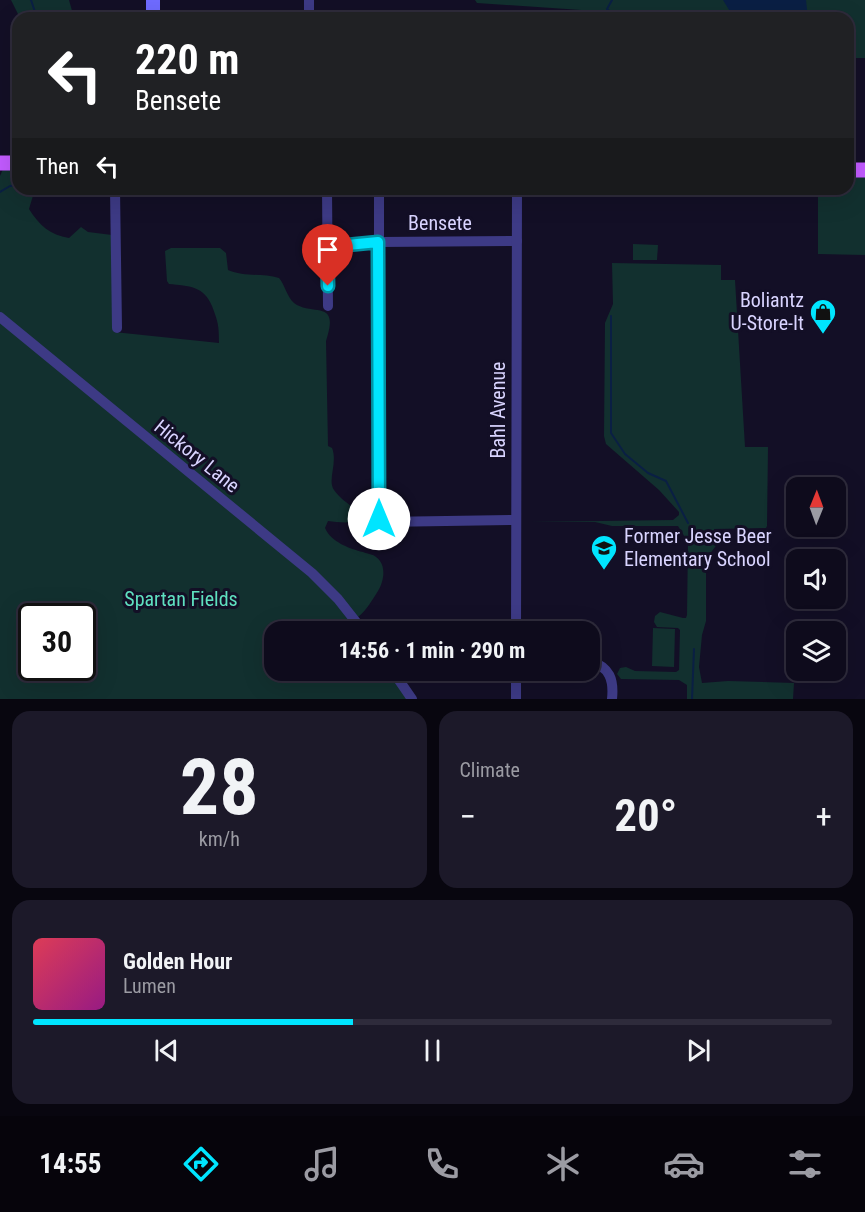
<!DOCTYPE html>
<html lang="en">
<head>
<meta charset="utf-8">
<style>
	:root { --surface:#0e0b1c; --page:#1c1929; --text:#f1f3f6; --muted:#9b9ba3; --line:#2e2b3b; --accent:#00e5ff }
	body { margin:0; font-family:"Roboto Condensed",sans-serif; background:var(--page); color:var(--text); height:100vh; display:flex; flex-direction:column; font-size:22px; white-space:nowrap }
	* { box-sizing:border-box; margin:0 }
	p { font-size:20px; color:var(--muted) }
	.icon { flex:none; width:33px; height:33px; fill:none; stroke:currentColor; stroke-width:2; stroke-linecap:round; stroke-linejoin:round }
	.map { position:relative; height:699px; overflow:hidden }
	.sheet { display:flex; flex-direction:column; gap:12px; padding:12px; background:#08060f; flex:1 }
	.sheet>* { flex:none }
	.banner { position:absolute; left:12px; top:12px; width:842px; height:183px; border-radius:18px; box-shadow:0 6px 24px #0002,0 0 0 2px var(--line); background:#202124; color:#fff; overflow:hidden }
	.needle { width:39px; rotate:1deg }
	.fabs { position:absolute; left:786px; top:477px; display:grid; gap:12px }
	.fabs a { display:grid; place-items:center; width:60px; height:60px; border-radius:12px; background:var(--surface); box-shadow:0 6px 24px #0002,0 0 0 2px var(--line); font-size:30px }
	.speed { position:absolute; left:18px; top:603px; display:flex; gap:12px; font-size:30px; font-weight:700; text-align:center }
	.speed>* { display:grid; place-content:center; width:78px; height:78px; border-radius:50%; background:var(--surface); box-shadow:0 6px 24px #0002,0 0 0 2px var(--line); line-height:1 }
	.speed .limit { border:3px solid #111; border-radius:9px; background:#fff; color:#111 }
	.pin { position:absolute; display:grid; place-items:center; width:51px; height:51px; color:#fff; margin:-62px -26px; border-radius:50% 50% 50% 0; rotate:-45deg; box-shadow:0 0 6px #0007 }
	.pin .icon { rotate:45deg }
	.me { position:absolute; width:66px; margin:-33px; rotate:0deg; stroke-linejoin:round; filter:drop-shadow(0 0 4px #0008) }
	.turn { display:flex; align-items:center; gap:21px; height:126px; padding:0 24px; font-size:27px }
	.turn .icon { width:78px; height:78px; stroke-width:2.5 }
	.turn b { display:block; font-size:42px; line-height:51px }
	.then { display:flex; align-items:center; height:57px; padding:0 24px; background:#0003; gap:12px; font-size:22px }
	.big { font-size:45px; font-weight:700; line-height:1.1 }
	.sheet .card { flex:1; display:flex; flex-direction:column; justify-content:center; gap:9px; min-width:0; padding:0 21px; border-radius:18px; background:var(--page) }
	.sheet .dial { align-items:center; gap:0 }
	.dial b { font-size:78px; line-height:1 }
	.song { display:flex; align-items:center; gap:18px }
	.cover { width:72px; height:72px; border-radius:9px; background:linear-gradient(135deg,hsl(350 70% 55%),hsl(310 70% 35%)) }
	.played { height:6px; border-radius:3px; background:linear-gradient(90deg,var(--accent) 40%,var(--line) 40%) }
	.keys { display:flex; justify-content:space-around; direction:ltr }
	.heat { display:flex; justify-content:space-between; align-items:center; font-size:33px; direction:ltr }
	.sheet .tiles { flex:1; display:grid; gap:12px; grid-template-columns:1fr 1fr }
	.card:last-child { grid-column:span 2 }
	.trip { position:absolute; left:264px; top:621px; width:336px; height:60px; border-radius:18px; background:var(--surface); box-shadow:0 6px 24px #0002,0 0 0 2px var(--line); font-weight:700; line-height:60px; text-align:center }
	.tab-bar { display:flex; height:96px; justify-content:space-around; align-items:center; background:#06040b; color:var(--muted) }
	.tab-bar .icon { width:42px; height:42px }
	.tab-bar .current { color:var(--accent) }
	.tab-bar b { font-size:27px; color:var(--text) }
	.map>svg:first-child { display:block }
</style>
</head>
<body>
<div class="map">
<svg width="865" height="699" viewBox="0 0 865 699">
	<rect width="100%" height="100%" fill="#130f26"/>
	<g fill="#12302f" fill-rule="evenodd">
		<path d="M11,0h58l5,18h-54z"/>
		<path d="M475,0h390v58h-17v-40h-242l-11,-5 -14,-3 -104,-7z"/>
		<path d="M3,169h15v20h17l-6,20c10,16 21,26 40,29l12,-11 7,5 24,3 2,97 105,11c0,-18 -1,-21 -7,-37 -8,-20 -23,-20 -43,-22l-2,-3 -2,-30 6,-3h49l6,5 2,17c15,7 35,3 51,8 6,7 8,19 15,25 19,14 46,-5 32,38l2,105 4,2c6,15 -5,32 2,42 6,9 18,16 26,23l1,5c-9,7 -22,4 -33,3l-3,7c6,14 25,21 38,24 5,2 10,2 13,5 11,8 8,24 2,34 -6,9 -11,19 -20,26l-358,-305v-136z"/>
		<path d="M848,176h17v79l-47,-1v-65h30z"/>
		<path d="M633,244l25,1 -1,15h-24z"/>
		<path d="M612,263l109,2v15h14l10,167h23l-1,79 -1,2 -52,1 4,14 -12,16v62l-4,14 -3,32 3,16 26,-2 66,2 -1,16h-106v-14l-8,-5 -58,-1 -4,-5 3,-6 6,-1 9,4 41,1 3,-2 1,-40 -2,-2 -21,-1 -3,-5 1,-6 5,-4 23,6h3l1,-3 1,-73 -10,-16h-66l-17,-4h-65l143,-2 6,-5v-3l-20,-22 -53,-46 -2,-8 1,-113 8,-19z"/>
		<path d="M0,322l310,254 24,24 25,31 -85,1v38l113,1 20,28h-407zM32,616h50v52h-50z"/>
		<path d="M653,628l22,1 -1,38 -22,-1z"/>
	</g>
	<path fill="#0a1f44" d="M723,0h83l2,18h-74z"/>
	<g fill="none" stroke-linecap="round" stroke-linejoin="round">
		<g stroke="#0a1f44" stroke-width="2">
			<path d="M31,0l6,18"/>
			<path d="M612,0l-5,9 11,9"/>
			<path d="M0,192l10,-6 8,-1"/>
			<path d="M611,316v117l14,21 23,19 18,8 22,42"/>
			<path d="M692,699l2,-50"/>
		</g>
		<g stroke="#3d3a85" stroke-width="10">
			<path d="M309,18v-18"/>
			<path d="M115,189l2,139"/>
			<path d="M327,189l1,117"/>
			<path d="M379,189v330l3,3 134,-2"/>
			<path d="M327,247l52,-5 138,-1"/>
			<path d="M0,317l312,256 26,26 26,33"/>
			<path d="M516,632l1,-443"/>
			<path d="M590,661c20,6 24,19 22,38"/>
			<path d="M392,670l20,29"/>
			<path d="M516,670v29"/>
		</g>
		<path stroke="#6f6bff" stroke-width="14" d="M153,18v-18"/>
		<g stroke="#c25bff" stroke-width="15">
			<path d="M0,163h18"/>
			<path d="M848,170h17"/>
		</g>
	</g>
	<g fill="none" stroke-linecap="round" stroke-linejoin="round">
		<g stroke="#0095a6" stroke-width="15">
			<path id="route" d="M328,286l-1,-39 51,-5 1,277"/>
		</g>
		<use href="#route" stroke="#00e5ff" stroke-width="10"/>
	</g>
	<defs>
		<g id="shop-pin" transform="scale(1.35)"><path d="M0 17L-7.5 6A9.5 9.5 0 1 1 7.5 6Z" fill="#00e5ff" stroke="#130f26"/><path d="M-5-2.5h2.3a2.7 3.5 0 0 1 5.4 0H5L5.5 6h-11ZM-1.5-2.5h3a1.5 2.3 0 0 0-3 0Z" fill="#111"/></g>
		<g id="school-pin" transform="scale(1.35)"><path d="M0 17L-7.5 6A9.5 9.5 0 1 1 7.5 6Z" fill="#00e5ff" stroke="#130f26"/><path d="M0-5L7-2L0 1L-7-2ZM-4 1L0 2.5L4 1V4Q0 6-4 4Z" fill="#111"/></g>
	</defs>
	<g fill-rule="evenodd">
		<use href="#shop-pin" x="823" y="312"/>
		<use href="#school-pin" x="604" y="548"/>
	</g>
	<g text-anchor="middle" stroke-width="6" stroke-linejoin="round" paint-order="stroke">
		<g font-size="20" fill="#d9d4ff" stroke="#130f26">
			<text x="440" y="230">Bensete</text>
			<text transform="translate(498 410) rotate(-90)" y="7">Bahl Avenue</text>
			<text transform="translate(197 456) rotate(39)" y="7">Hickory Lane</text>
		</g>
		<g font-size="20" fill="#d9d4ff" stroke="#130f26" text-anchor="end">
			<text x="804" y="307">Boliantz<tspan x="804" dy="23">U-Store-It</tspan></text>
			<text x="624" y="543" text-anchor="start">Former Jesse Beer<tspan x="624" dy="23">Elementary School</tspan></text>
		</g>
		<g font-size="20" fill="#5fe0c0" stroke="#130f26">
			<text x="181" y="606">Spartan Fields</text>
		</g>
	</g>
</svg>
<div class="fabs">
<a><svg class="needle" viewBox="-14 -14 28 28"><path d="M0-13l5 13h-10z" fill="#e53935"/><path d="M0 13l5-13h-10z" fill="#9b9ba3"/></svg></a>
<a><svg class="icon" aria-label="sound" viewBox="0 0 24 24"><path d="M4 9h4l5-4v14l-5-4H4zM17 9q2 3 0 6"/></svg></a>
<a><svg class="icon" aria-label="layers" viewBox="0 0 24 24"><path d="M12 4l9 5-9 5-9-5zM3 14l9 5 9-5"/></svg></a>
</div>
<div class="speed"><div class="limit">30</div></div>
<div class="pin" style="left:328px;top:286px;background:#d93025"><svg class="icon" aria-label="arrive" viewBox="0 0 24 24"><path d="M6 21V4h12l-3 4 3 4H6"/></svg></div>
<svg class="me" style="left:379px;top:519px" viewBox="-20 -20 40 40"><circle r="19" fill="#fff"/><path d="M0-13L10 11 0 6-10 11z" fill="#00e5ff"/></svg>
<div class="trip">14:56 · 1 min · 290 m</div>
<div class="banner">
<div class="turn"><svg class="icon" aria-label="left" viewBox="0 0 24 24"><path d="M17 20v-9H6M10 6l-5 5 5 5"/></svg><div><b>220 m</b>Bensete</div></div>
<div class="then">Then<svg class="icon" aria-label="left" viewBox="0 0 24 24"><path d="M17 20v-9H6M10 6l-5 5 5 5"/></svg></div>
</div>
</div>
<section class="sheet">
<div class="tiles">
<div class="card dial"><b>28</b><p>km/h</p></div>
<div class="card"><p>Climate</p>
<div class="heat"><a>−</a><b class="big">20°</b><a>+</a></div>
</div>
<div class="card">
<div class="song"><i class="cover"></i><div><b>Golden Hour</b><p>Lumen</p></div></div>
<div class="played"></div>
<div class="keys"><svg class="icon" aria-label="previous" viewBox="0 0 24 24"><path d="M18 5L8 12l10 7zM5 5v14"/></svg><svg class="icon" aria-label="pause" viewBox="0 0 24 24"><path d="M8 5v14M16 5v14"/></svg><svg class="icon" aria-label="next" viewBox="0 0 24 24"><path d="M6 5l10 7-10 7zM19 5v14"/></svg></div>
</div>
</div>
</section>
<nav class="tab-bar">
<b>14:55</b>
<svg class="icon current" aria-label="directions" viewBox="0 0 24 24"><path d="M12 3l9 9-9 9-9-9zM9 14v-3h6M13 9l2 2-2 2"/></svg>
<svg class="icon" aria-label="music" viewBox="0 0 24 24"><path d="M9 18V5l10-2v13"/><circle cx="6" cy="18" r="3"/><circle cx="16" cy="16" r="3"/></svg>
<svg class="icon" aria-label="phone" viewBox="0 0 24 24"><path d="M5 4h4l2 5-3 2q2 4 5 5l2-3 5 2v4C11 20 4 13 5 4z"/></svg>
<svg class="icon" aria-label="climate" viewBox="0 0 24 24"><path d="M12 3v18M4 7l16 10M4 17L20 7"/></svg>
<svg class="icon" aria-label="car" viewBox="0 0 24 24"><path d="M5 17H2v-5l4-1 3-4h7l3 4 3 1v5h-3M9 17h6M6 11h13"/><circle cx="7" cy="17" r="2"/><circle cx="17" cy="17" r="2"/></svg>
<svg class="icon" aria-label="filters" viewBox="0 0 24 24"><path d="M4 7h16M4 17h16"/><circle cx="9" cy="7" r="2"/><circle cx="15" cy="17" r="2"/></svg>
</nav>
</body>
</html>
